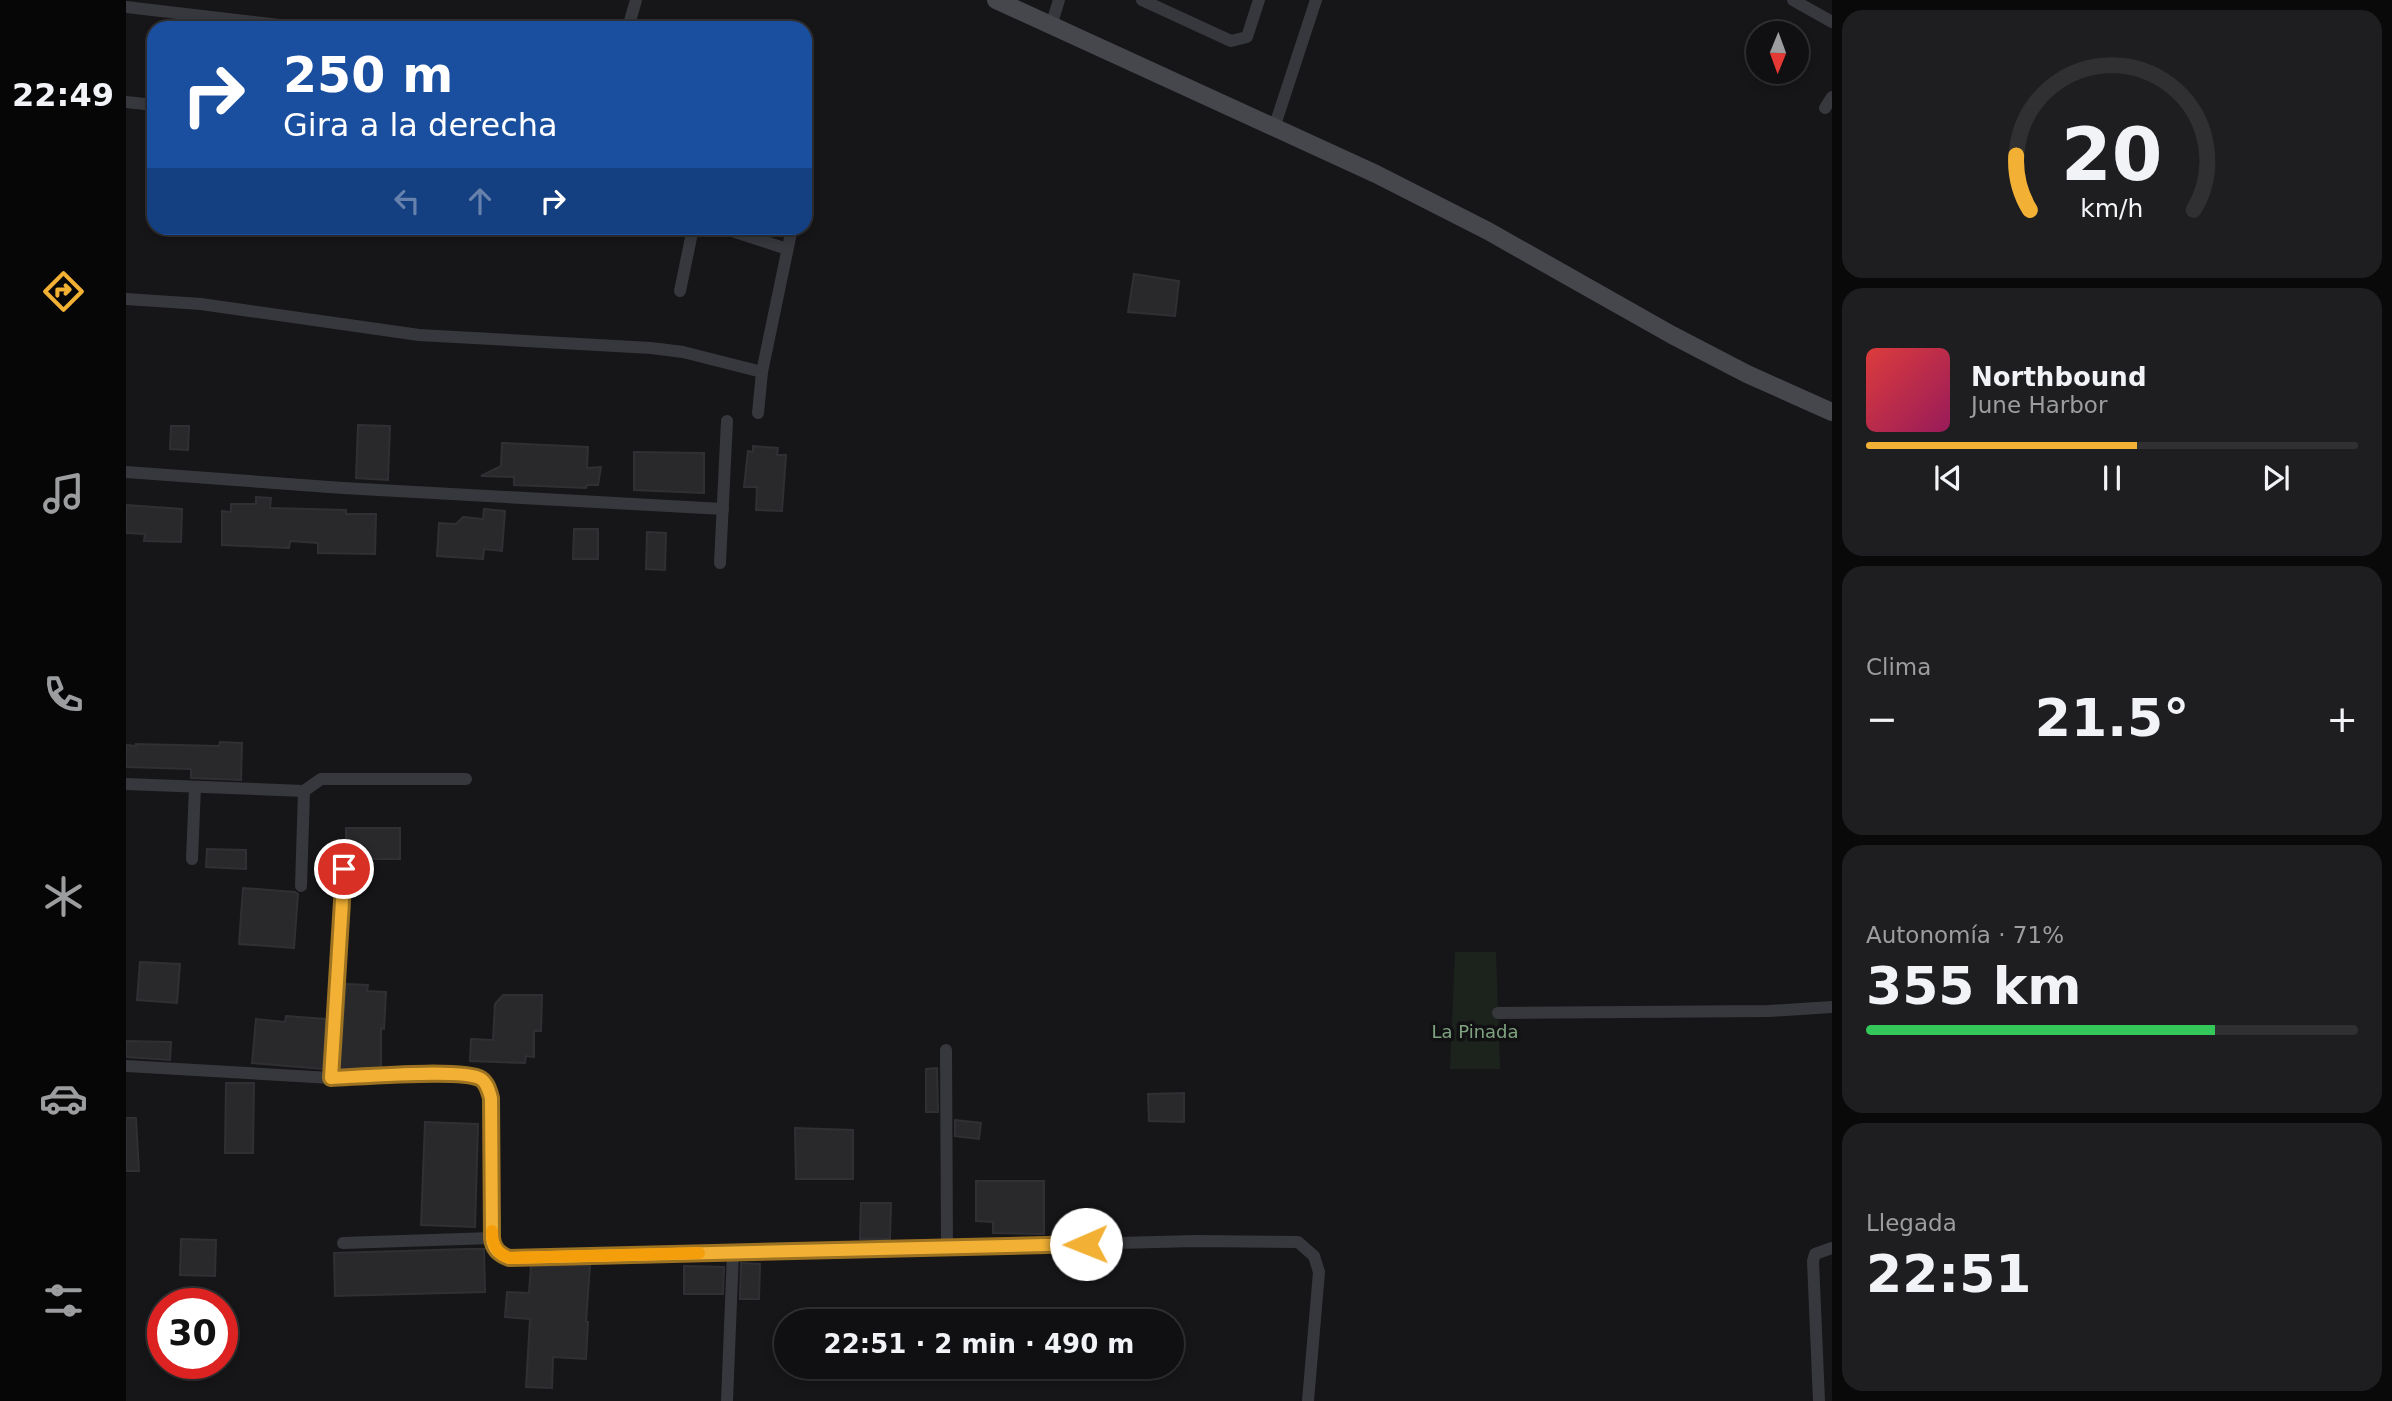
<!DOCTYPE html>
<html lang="es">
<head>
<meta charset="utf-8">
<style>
	:root { --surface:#101012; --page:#1e1e20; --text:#f1f3f6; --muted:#9c9d9f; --line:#303032; --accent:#f2b134 }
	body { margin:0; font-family:"DejaVu Sans",sans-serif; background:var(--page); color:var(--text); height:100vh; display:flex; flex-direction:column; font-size:26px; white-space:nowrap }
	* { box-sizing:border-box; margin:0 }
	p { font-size:23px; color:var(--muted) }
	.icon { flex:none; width:38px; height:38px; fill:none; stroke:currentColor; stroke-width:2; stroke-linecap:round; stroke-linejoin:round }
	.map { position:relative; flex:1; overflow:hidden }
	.side { display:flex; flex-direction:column; gap:10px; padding:10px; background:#09090a; width:560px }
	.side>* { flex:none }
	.banner { position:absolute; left:21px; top:21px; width:665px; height:214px; border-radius:21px; box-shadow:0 4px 10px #0003,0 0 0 2px var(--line); background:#1a4fa0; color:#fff; overflow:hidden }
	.needle { width:46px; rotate:181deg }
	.controls { position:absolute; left:1620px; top:21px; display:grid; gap:14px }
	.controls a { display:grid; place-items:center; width:63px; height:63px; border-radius:50%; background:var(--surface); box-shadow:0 4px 10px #0003,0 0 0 2px var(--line); font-size:35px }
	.speed { position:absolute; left:21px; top:1288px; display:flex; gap:14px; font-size:35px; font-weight:700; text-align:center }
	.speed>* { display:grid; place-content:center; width:91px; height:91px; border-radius:50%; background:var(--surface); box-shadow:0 4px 10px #0003,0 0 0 2px var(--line); line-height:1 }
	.speed .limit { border:10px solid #d22; background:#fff; color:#111 }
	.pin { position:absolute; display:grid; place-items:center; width:60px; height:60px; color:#fff; margin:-30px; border:4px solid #fff; border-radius:50%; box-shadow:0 2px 7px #0007 }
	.me { position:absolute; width:77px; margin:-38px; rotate:269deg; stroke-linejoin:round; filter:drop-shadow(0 0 5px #0008) }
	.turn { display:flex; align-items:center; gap:24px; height:147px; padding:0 21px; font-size:32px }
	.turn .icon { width:91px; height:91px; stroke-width:2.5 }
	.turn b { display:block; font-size:49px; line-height:60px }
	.lanes { display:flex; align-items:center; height:66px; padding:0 21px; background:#0003; justify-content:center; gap:35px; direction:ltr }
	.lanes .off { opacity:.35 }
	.big { font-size:52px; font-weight:800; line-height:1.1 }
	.side .tile { flex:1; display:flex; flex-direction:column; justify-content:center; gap:10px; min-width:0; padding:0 24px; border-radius:21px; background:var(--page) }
	.side .dial { align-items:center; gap:0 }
	.dial svg { height:182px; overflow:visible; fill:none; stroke:var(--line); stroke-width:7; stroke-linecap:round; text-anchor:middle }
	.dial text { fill:var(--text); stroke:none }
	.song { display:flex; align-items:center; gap:21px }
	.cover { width:84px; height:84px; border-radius:10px; background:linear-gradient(135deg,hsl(0 70% 55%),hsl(330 70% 35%)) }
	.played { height:7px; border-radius:4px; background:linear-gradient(90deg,var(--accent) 55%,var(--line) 55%) }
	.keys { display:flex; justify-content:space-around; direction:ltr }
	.heat { display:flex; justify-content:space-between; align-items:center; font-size:38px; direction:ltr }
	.charge { height:10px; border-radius:5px; background:linear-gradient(90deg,#34c759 71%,var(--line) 0) }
	.trip { position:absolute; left:648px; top:1309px; width:410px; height:70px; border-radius:35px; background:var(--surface); box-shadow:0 4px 10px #0003,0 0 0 2px var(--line); font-weight:800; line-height:70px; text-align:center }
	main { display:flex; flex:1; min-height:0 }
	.tab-bar { display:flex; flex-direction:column; width:126px; justify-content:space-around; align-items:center; background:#060607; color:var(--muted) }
	.tab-bar .icon { width:49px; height:49px }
	.tab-bar .current { color:var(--accent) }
	.tab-bar b { font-size:32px; color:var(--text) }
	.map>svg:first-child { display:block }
</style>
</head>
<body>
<main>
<nav class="tab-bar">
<b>22:49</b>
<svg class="icon current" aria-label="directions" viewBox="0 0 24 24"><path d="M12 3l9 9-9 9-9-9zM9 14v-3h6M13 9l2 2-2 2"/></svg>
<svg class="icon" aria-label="music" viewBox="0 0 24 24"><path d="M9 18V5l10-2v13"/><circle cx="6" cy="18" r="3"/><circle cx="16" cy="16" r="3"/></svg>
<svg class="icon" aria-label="phone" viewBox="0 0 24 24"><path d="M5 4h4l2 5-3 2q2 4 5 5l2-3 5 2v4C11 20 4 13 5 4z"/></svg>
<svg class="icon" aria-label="climate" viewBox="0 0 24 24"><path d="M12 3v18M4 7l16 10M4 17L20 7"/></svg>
<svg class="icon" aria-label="car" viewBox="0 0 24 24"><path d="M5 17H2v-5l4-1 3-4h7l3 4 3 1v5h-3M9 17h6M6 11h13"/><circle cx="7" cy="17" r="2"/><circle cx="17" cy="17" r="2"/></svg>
<svg class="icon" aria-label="filters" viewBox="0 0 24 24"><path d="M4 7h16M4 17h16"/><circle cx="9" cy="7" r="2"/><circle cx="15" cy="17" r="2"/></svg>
</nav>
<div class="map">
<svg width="1706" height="1401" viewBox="0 0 1706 1401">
	<rect width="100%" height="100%" fill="#161618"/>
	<path fill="#1c231d" d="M1329,952h41l4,117h-50z"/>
	<g fill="#29292c" stroke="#303034" stroke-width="2">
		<path d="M1008,274l45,7 -4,35 -47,-4z"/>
		<path d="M232,425l32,1 -2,54 -32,-2z"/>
		<path d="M45,426h18l-1,24 -18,-1z"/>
		<path d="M376,443l86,4 -1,21 14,-1 -3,18h-11l-1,3 -72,-3v-8l-33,-1 20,-10z"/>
		<path d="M627,446l25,2 -1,7h9l-4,56 -26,-1 1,-23h-13l4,-36 5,1z"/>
		<path d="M508,452l70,1v40l-70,-3z"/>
		<path d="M130,497l15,1 -1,10 76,2v4h30l-1,40 -57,-1v-10l-28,-2 -1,7 -67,-3v-34l9,1v-8h25z"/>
		<path d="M0,505l56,4 -1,33 -37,-1 1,-7 -19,-1z"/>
		<path d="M358,509l21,2 -3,40 -18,-2 -1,10 -46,-3 2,-33 17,1 7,-7 20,2z"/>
		<path d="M448,529h24v30h-25z"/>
		<path d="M521,532l19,1 -1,37 -19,-1z"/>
		<path d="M94,742l22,1 -1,37 -50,-2v-9l-65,-2v-22l10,1v-2l83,2z"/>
		<rect x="220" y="828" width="54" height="31"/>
		<path d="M81,849l39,1v19l-40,-2z"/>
		<path d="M117,888l52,4 3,2 -4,54 -55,-4z"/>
		<path d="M14,962l40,2 -3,39 -40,-3z"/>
		<path d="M220,984l22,1 -1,6 19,1 -2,37 -3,-1v40l-41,1z"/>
		<path d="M377,995h39l-1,36h-7v26l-8,-1 -1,7 -55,-2 1,-22 22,1 2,-36z"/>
		<path d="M160,1016l40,3 -3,50 -71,-6 4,-44 29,3z"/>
		<path d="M0,1041l45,1 -1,18 -44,-3z"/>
		<path d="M811,1068l1,44h-12v-43z"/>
		<path d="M100,1083h28l-1,70h-28z"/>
		<path d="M1058,1093v29l-35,-1 -1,-27z"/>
		<path d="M0,1118h10l3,53h-13z"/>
		<path d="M829,1120l26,3 -2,16 -24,-3z"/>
		<path d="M299,1122l53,2 -3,103 -54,-2z"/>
		<path d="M669,1128l58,2v49h-57z"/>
		<path d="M850,1181h68v53l-51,-1v-11l-17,-1z"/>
		<path d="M735,1203h30l-1,36h-30z"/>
		<path d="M55,1239l35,1 -1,36 -35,-1z"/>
		<path d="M342,1249h16l1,43 -150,4 -1,-43z"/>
		<path d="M615,1263l19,1 -1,35h-19z"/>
		<path d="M464,1265l-4,57h2l-2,37 -33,-2 -1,31 -26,-1 4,-68 -25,-2 2,-25 22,1 2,-27z"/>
		<path d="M558,1266l40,1 -1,27h-39z"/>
	</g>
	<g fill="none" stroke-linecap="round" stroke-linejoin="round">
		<g stroke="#37383d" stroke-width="12">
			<path d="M1016,0l89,41 16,-4 12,-37"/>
			<path d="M1667,0l39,22"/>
			<path d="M0,7l180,21"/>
			<path d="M925,26l8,-26"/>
			<path d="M502,28l8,-28"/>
			<path d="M0,102l28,3"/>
			<path d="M1699,108l7,-11"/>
			<path d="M1148,128l42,-128"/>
			<path d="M597,228l64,21"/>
			<path d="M554,291l13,-63"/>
			<path d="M0,299l75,5 218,31 232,13 32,4 79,20"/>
			<path d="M632,413l4,-41 30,-144"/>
			<path d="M0,472l217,16 380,21"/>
			<path d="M594,563l7,-142"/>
			<path d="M0,784l178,7 17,-12h145"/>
			<path d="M66,859l3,-72"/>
			<path d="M175,886l3,-95"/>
			<path d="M1372,1013l271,-2 63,-4"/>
			<path d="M820,1050l1,197"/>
			<path d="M0,1066l205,12 117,-4 29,3 9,7 5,14 2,145 5,9 11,6 687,-17 102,1 16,14 5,16 -11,129"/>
			<path d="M205,1078l13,-209"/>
			<path d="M217,1243l149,-5"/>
			<path d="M601,1401l6,-149"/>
			<path d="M1693,1401l-6,-140 2,-7 17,-6"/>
		</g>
		<path stroke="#45474d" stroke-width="18" d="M870,0l380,174 112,57 184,104 75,39 85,38"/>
	</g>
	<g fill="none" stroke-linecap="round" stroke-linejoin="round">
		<g stroke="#9d7322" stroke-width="18">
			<path id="route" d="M218,869l-13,209c26,-1 133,-10 150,1 6,4 8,12 10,19l1,140c1,11 7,16 17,20l577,-14"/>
		</g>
		<use href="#route" stroke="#f2b134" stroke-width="12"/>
		<path stroke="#f59e0b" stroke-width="12" d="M366,1231c0,13 4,22 17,27l190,-5"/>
	</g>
	<g text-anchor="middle" stroke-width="7" stroke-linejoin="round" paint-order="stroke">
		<g font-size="18" fill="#7fa381" stroke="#111113">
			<text x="1349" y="1038">La Pinada</text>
		</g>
	</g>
</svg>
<div class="controls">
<a><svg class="needle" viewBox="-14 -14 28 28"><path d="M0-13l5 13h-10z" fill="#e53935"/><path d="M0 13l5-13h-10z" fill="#9c9d9f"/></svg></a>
</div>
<div class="speed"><div class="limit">30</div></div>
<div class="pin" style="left:218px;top:869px;background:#d93025"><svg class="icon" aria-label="arrive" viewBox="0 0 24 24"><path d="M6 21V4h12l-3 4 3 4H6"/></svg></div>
<svg class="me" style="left:960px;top:1244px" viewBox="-20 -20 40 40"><circle r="19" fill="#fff"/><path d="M0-13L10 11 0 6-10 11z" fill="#f2b134"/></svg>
<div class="trip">22:51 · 2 min · 490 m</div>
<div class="banner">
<div class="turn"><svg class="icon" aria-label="right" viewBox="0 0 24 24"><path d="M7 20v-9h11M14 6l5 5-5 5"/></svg><div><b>250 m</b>Gira a la derecha</div></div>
<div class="lanes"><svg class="icon off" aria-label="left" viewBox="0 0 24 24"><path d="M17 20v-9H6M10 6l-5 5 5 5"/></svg><svg class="icon off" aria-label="ahead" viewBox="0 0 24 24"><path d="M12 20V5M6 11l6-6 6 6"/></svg><svg class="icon" aria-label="right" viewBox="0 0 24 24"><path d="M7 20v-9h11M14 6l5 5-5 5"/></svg></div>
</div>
</div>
<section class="side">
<div class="tile dial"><svg viewBox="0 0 100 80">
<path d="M14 69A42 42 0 1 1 86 69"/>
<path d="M14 69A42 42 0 0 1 8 45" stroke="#f2b134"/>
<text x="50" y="56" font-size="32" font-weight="700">20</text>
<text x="50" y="72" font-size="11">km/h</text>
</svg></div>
<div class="tile">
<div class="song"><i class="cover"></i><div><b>Northbound</b><p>June Harbor</p></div></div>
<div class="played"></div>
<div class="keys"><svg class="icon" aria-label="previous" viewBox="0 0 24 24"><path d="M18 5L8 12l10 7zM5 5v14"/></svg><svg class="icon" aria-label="pause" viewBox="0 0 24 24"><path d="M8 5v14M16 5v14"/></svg><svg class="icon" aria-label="next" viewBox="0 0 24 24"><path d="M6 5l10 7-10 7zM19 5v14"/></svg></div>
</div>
<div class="tile"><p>Clima</p>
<div class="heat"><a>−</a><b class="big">21.5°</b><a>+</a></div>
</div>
<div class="tile"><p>Autonomía · 71%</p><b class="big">355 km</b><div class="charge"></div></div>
<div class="tile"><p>Llegada</p><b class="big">22:51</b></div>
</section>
</main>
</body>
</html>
